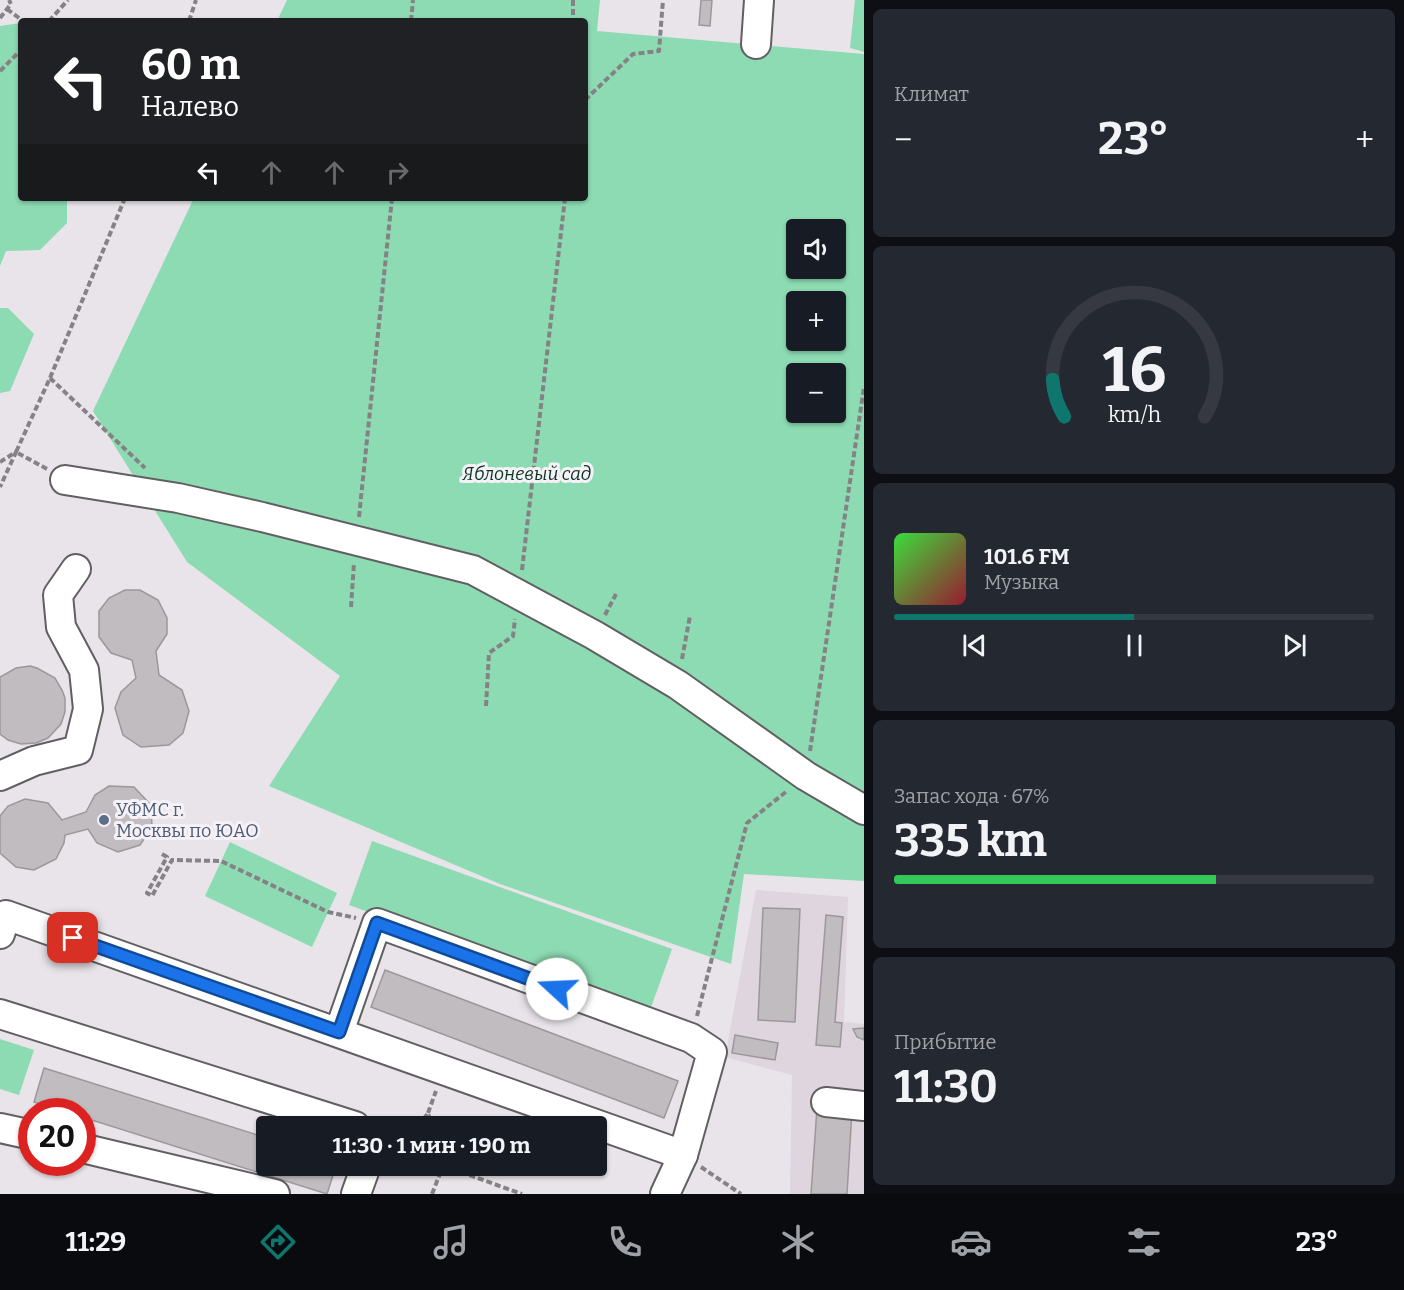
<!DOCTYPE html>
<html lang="ru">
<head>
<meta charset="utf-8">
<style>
	:root { --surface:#171b24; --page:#242831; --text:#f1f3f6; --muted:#9ea1a6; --line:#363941; --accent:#0f766e }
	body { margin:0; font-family:Bitter,serif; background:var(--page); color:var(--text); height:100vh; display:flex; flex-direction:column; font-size:22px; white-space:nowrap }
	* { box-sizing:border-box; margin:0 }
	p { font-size:20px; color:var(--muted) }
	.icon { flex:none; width:33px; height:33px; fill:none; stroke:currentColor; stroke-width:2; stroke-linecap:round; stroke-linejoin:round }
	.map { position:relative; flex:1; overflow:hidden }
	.side { display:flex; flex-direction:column; gap:9px; padding:9px; background:#0d0f14; width:540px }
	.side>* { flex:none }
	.banner { position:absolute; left:18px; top:18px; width:570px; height:183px; border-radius:6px; box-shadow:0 2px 4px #0004; background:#202124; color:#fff; overflow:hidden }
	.buttons { position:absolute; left:786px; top:219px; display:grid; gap:12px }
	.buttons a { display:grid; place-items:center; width:60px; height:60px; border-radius:6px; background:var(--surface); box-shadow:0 2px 4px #0004; font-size:30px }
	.speed { position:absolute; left:18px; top:1098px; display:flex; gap:12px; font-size:30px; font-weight:700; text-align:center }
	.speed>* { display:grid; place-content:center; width:78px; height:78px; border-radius:50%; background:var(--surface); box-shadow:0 2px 4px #0004; line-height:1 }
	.speed .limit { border:9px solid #d22; background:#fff; color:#111 }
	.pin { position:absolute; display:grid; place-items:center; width:51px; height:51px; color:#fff; margin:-26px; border-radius:12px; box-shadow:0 3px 9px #0006 }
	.me { position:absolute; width:66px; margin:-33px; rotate:290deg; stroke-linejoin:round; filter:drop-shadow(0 0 4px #0008) }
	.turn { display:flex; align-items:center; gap:21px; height:126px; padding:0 24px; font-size:27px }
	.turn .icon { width:78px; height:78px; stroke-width:2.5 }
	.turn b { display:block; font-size:42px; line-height:51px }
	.lanes { display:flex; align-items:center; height:57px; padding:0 24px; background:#0003; justify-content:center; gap:30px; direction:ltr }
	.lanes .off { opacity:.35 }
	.big { font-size:45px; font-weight:700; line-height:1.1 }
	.side .widget { flex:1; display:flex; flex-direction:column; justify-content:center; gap:9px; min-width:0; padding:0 21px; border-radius:9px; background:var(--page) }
	.side .dial { align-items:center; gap:0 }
	.dial svg { height:156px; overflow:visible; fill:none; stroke:var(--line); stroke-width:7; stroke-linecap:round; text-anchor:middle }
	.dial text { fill:var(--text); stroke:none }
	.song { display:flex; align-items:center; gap:18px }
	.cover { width:72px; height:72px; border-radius:9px; background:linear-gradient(135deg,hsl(120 70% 55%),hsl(350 70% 35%)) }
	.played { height:6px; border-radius:3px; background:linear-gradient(90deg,var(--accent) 50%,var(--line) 50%) }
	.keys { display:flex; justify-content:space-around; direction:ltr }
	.heat { display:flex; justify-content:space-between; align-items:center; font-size:33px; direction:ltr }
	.charge { height:9px; border-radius:4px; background:linear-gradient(90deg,#34c759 67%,var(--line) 0) }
	.trip { position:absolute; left:256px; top:1116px; width:351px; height:60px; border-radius:6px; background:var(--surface); box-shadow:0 2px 4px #0004; font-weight:700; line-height:60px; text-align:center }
	.dock { display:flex; height:96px; justify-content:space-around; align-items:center; background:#090b0e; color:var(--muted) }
	.dock .icon { width:42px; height:42px }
	.dock .on { color:var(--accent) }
	.dock b { font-size:27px; color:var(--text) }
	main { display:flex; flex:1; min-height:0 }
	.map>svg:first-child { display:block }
</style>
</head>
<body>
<main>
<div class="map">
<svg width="864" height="1194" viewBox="0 0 864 1194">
	<rect width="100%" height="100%" fill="#e8e4e9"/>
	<path fill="#ded5df" d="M756,890l92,7 -4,125 20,2v170h-74l2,-119 -67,-18z"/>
	<g fill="#8ddbb3" fill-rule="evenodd">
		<path d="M287,0h313l-3,31 267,23v827l-120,-7 -13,90 -231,-80 -231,-98 71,-110 -153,-114 -94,-151 101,-213h391v-177h-308zM796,230h40v38h-40zM796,302h40v38h-40zM796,374h40v38h-40z"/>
		<path d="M855,0h9v52l-14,-4z"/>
		<path d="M21,23v175h46v25l-27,27 -34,1 -6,15v-240z"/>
		<path d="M0,308h8l26,26 -24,57 -10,2z"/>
		<path d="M372,841l300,108 -23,64 -300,-108z"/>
		<path d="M230,842l107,51 -25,54 -107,-51z"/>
		<path d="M0,1039l34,11 -15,45 -19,-6z"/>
	</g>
	<g fill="#c1bcbf" stroke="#9d979a" stroke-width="1.5">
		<path d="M701,0h11l-2,26 -11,-1z"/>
		<path d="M125,590h15l18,10 9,18v16l-11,17 3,24 23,15 7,21 -6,22 -14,12 -28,2 -18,-12 -8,-27 6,-16 15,-14 -4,-18 -21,-7 -12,-16v-26l10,-13z"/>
		<path d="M30,666l7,2 18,10 7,12 3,8v14l-4,12 -13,14 -12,5 -15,1 -13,-4 -8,-6v-57l16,-9z"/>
		<path d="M109,786l25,1 17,18 1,22 -12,18 -22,7 -21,-9 -9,-14 -23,6 -1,8 -8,16 -22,11 -18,-3 -16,-14v-37l8,-10 17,-7 23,4 14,17 24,-8 9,-17z"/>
		<path d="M763,908l37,1 -5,113 -37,-2z"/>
		<path d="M826,915l17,2 -8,105 7,1 -2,24 -24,-2z"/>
		<path d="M385,970l293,111 -14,37 -293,-111z"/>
		<path d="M864,1028v12l-7,-3 -4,-8z"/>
		<path d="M735,1035l43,8 -3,17 -43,-7z"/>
		<path d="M44,1068l223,70v28h69l-9,28 -245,-77v-5h-17l-31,-10z"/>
		<path d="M817,1108l35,2 -5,84h-36z"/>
	</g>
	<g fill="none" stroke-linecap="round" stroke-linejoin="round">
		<g stroke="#625f63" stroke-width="32">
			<g id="minor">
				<path d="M756,44l3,-44"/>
				<path d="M65,480l113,18 84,19 211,53 121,65 84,50 128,91 58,34"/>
				<path d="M0,776l34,-15 44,-11 10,-41 -4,-39 -23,-43 -3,-32 18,-26"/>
				<path d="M0,934l6,-19 677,240"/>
				<path d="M0,1014l355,112"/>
				<path d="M339,1032l38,-109 314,115 21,14 -29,103 -18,39"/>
				<path d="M826,1102l38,4"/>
				<path d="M0,1128l32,7"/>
				<path d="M82,1148l193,46"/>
				<path d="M356,1194l10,-28"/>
			</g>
		</g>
		<g stroke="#858286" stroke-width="4" stroke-dasharray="6 3" stroke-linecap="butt">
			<path d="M573,0v21"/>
			<path d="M7,9l16,12"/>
			<path d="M0,18l11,-14 -2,-4"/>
			<path d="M49,21l19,-21"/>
			<path d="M189,21l7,-21"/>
			<path d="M411,21l2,-21"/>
			<path d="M0,71l21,-21"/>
			<path d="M585,100l48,-46 26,-3 4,-51"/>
			<path d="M50,378l95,90"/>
			<path d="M0,462l16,-10 -16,35"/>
			<path d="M47,469l-31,-17 34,-74 75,-180"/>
			<path d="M359,517l33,-319"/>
			<path d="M522,570l43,-372"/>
			<path d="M351,607l3,-44"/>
			<path d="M605,615l11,-21"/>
			<path d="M682,659l8,-43"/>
			<path d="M486,706l3,-53 24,-17 2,-17"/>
			<path d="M810,751l54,-364"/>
			<path d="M162,854l5,3 -20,36 5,3 20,-36 49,1 107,51 28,6"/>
			<path d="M697,1016l50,-193 40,-32"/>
			<path d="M428,1113l8,-22"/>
			<path d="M418,1126l10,-13 4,13"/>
			<path d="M444,1166l78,28"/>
			<path d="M701,1167l40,27"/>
			<path d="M432,1194l11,-28"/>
		</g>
		<use href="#minor" stroke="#fff" stroke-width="28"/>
	</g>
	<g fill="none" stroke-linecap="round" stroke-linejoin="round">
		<g stroke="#114b97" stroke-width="15">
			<path id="route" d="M73,938l266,94 38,-109 180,66"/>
		</g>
		<use href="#route" stroke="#1a73e8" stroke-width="10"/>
	</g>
	<circle fill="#5c6f8a" stroke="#f5f1f6" stroke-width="2" cx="104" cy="820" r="6"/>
	<g text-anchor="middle" stroke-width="6" stroke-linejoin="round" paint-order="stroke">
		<g font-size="18" font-style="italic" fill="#083422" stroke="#f5f1f6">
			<text x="527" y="480">Яблоневый сад</text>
		</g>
		<g font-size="18" fill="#4e5e75" stroke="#f5f1f6" text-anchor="start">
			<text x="116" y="816">УФМС г.<tspan x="116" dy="21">Москвы по ЮАО</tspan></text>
		</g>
	</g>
</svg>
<div class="buttons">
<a><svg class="icon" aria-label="sound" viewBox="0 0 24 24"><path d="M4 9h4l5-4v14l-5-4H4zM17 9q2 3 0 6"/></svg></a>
<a>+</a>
<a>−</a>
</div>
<div class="speed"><div class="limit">20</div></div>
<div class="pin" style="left:73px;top:938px;background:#d93025"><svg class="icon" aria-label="arrive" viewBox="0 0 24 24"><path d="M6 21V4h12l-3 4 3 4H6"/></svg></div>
<svg class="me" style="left:557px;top:989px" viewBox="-20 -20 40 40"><circle r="19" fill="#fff"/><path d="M0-13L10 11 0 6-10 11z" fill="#1a73e8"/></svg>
<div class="trip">11:30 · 1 мин · 190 m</div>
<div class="banner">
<div class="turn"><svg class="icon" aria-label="left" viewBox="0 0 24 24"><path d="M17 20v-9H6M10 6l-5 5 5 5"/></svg><div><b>60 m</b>Налево</div></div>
<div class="lanes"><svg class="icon" aria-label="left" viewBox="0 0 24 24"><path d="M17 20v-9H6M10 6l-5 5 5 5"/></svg><svg class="icon off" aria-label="ahead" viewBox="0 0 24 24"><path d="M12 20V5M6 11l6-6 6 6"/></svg><svg class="icon off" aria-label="ahead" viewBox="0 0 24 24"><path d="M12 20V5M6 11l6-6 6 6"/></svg><svg class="icon off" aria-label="right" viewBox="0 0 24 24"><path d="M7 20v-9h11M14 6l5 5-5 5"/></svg></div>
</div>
</div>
<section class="side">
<div class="widget"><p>Климат</p>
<div class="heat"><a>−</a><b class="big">23°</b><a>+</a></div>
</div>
<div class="widget dial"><svg viewBox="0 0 100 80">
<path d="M14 69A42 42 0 1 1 86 69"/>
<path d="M14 69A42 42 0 0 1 8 50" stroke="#0f766e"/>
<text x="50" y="56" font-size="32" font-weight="700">16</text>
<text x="50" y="72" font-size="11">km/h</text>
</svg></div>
<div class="widget">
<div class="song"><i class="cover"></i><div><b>101.6 FM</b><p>Музыка</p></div></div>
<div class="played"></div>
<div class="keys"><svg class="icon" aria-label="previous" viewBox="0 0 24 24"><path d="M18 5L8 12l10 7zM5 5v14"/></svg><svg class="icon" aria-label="pause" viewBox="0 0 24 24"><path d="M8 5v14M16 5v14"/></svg><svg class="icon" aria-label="next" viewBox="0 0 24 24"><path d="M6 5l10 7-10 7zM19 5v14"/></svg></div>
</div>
<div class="widget"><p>Запас хода · 67%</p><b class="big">335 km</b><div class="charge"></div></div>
<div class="widget"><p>Прибытие</p><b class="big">11:30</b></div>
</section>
</main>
<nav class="dock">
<b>11:29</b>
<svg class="icon on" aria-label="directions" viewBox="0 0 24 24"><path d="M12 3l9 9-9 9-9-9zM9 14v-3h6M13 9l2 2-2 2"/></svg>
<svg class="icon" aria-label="music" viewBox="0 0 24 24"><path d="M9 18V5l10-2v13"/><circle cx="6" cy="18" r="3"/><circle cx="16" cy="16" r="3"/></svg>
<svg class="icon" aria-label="phone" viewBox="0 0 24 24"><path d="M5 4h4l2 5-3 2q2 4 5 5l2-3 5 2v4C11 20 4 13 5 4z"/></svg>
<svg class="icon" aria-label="climate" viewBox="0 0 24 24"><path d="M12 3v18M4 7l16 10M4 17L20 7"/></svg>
<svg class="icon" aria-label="car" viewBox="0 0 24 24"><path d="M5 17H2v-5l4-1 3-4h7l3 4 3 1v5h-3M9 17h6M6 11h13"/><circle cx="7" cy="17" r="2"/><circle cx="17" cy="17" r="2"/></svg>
<svg class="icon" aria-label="filters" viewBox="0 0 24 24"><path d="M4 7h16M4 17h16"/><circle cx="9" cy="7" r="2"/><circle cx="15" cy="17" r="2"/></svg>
<b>23°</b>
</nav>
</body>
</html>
